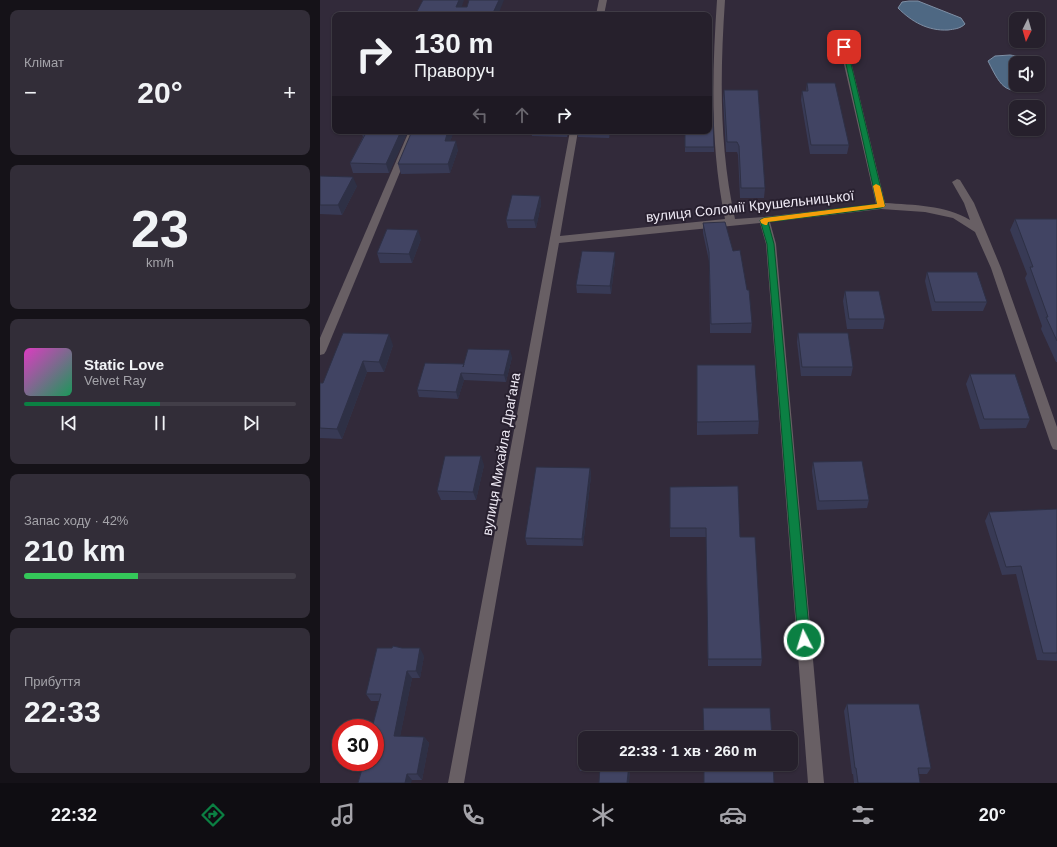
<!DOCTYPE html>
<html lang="uk">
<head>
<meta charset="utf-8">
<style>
	:root { --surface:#26202c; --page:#322d38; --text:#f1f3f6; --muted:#a4a3a9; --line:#423e48; --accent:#0b8043 }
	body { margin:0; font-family:Arial,sans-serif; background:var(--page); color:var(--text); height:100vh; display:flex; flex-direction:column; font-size:15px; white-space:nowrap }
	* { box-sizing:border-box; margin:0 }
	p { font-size:13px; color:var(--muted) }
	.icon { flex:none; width:22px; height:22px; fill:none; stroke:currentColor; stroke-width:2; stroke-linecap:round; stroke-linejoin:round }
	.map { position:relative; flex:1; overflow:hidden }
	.sheet { display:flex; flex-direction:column; gap:10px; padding:10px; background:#151218; width:320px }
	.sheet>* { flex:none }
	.guide { position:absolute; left:12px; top:12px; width:380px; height:122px; border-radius:8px; box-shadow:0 1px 3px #0004,0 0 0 1px var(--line); background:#26202c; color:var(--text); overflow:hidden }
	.needle { width:26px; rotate:185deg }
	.buttons { position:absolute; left:689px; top:12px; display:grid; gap:8px }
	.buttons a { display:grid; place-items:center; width:36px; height:36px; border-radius:8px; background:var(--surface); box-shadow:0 1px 3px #0004,0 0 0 1px var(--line); font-size:20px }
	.speed { position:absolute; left:12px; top:719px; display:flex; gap:8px; font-size:20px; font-weight:700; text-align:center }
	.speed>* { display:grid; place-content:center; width:52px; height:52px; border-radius:50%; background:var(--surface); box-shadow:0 1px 3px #0004,0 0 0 1px var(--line); line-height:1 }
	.speed .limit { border:6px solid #d22; background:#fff; color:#111 }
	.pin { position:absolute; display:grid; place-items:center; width:34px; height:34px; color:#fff; margin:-17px; border-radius:8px; box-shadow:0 2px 6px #0006 }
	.me { position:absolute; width:44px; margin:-22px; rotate:355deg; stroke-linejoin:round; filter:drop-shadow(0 0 3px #0008) }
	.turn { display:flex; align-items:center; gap:14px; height:84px; padding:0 16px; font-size:18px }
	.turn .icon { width:52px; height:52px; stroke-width:2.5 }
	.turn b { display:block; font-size:28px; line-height:34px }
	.lanes { display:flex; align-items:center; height:38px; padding:0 16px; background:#0003; justify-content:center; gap:20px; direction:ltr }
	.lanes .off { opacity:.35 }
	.big { font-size:30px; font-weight:800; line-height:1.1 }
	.sheet .card { flex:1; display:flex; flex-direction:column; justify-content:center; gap:6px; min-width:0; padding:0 14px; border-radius:8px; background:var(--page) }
	.sheet .dial { align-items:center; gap:0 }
	.dial b { font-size:52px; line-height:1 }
	.song { display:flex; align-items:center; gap:12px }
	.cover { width:48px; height:48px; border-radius:6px; background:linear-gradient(135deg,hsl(310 70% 55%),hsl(150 70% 35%)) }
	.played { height:4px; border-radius:2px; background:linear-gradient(90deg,var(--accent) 50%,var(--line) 50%) }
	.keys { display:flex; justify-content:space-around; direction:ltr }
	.heat { display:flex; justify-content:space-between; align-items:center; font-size:22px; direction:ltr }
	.charge { height:6px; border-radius:3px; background:linear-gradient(90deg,#34c759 42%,var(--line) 0) }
	.trip { position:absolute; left:258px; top:731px; width:220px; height:40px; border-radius:8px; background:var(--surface); box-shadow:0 1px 3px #0004,0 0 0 1px var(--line); font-weight:800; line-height:40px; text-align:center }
	.menu { display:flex; height:64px; justify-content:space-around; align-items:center; background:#0f0d12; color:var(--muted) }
	.menu .icon { width:28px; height:28px }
	.menu .active { color:var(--accent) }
	.menu b { font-size:18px; color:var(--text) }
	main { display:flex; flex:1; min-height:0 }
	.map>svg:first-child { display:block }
</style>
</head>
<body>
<main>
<section class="sheet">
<div class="card"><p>Клімат</p>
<div class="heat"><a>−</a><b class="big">20°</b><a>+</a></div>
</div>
<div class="card dial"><b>23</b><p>km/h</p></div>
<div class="card">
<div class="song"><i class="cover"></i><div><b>Static Love</b><p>Velvet Ray</p></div></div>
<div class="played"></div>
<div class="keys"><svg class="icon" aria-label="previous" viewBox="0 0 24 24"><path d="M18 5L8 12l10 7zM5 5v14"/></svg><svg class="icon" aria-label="pause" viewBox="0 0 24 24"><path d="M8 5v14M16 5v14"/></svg><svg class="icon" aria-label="next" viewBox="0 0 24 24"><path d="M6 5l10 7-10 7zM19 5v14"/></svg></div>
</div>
<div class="card"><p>Запас ходу · 42%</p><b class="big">210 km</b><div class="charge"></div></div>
<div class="card"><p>Прибуття</p><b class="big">22:33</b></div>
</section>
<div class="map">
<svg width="737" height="783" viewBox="0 0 737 783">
	<rect width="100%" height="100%" fill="#322a3a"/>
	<g fill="#4e6883" stroke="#7e8fa5">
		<path d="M589,1h9l43,17 4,6c-5,5 -11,5 -17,6 -20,1 -36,-8 -50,-22l4,-6z"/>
		<path d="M690,55c6,1 15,2 19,8h-13v22h22v-9l4,8 -4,6c-33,3 -35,1 -50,-29l7,-5z"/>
	</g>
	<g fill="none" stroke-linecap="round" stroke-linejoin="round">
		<g fill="#685f64" fill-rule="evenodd">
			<path d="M279,0h8l-3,15h-8z"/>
			<path d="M397,0h8c-5,74 -6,146 10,219l29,-2 112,-13 -36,-157 4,-2h3l38,158c29,2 60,2 85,17l-6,-17 -12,-21 5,-3 3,1 14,23 27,65 56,159v23l-4,-1 -2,-4 -60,-177 -16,-36 -22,-14 -28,-6 -44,-3 -111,13 6,22 48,539h-16l-42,-539 -6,-21 -201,20 -95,540h-16l122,-652h8l-18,105 165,-17c-15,-73 -13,-145 -8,-219z"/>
			<path d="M89,131h8l-91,220 -2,3 -4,1v-17z"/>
		</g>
	</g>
	<g fill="#383a55">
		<path d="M487,83l42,62 -2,9h-37l-9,-54 1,-9h4z"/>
		<path d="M404,90l41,98 -1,10h-24l-2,-43 -1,-3h-11l-3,-53z"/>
		<path d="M41,131h47l-19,42h-36l-3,-10 13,-26z"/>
		<path d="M134,131l-4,10 8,9 -8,23 -49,1 -3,-10z"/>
		<path d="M211,131h38l-2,6 -35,-1z"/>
		<path d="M258,131h33l-2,7 -31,-1z"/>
		<path d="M365,131l29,16v5h-29z"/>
		<path d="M0,176l37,10 -15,29 -22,-1z"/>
		<path d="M220,196l1,8 -5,24h-28l-2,-8z"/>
		<path d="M695,219h42v143h-1l-15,-33 1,-3 -17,-48 2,-4 -17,-44z"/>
		<path d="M383,223l49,100 -1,10h-41l-1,-72 -6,-28z"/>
		<path d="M101,239l-9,24h-32l-3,-10z"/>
		<path d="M295,260l-4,34 -34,-1 -1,-8z"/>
		<path d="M607,272l60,30 -4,9h-51l-7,-30z"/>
		<path d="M525,291l40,28 -2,10h-36l-4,-28z"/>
		<path d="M478,333l55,34 -2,9h-50l-4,-34z"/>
		<path d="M73,345l-9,27h-17l-25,67 -22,-1v-55h3z"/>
		<path d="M192,357l-6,25 -42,-2 -6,19 -39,-2 -2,-7 47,-26z"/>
		<path d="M377,365l62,56 -1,13 -61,1z"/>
		<path d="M650,374l60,45 -4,9 -46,1 -14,-45z"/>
		<path d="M493,462l56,38 -2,8 -50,2 -5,-39z"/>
		<path d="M164,465l-8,35h-35l-4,-9z"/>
		<path d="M270,468l1,8 -8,70 -56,-1 -2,-7z"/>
		<path d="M350,487l70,50 22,122 -1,7h-53l-2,-129h-36z"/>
		<path d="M737,509v152l-20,-1 -21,-86 -14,1 -17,-54 4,-9z"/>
		<path d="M104,656l-4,22h-8l-12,58 24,1 5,6 -7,37h-10l-54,3 21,-82h-8l-5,-7z"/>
		<path d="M527,704l84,64 -4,6h-8l1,9h-66l-1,-9h-1l-8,-63z"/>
		<path d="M265,764h45l-1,19h-30l1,-11 -20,-1 -2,-6z"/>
	</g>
	<g fill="#2e3045">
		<path d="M139,0h5l-5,15 -3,-8z"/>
		<path d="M179,0h5l-6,15h-6z"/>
		<path d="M81,131h7l-19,42 -3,-9z"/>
		<path d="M128,131h6l-7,19 -2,-9z"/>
		<path d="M247,131h2l-2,6z"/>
		<path d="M289,131h2l-2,7z"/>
		<path d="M136,141l2,9 -8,23 -2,-9z"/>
		<path d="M33,177l4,9 -15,29 -4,-10z"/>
		<path d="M220,196l1,8 -5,24 -2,-8z"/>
		<path d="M98,230l3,9 -9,24 -3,-9z"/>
		<path d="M295,252v8l-4,34 -1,-8z"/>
		<path d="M69,334l4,11 -9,27 -5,-10z"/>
		<path d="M190,350l2,7 -6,25 -2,-7z"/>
		<path d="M43,361l4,11 -25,67 -5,-10z"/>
		<path d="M141,373l3,7 -6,19 -2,-7z"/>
		<path d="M161,456l3,9 -8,35 -3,-8z"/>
		<path d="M270,468l1,8 -8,70 -1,-7z"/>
		<path d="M100,648l4,8 -4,22 -4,-7z"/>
		<path d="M87,671l5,7 -13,64 -5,-6z"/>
		<path d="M104,737l5,6 -7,37 -5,-6z"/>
		<path d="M309,764h1l-1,19h-2z"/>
		<path d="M87,774l5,6 -1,3h-6z"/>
	</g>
	<g fill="#414463" stroke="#2e3045">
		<path d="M103,0h36l-3,7h11l2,-7h30l-7,15h-77z"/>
		<path d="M487,83h28l14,62h-38l-9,-54h6z"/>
		<path d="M404,90h34l7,98h-24l-2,-42 -2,-4h-10z"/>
		<path d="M389,94h3l2,53h-29v-16h24z"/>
		<path d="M47,131h34l-15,33 -36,-1z"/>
		<path d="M92,131h36l-3,10h11l-8,23h-50z"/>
		<path d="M0,176l33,1 -15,28h-18z"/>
		<path d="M192,195l28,1 -6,24h-28z"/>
		<path d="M695,219h42v122l-11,-24h2l-18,-50h3z"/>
		<path d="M405,222l8,29 7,-1 7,40h2l3,33 -41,1 -2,-72 -6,-29z"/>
		<path d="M67,229l31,1 -9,24 -32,-1z"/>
		<path d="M262,251l33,1 -5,34 -34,-1z"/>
		<path d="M607,272h50l10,30h-52z"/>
		<path d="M525,291h34l6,28h-36z"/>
		<path d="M23,333l46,1 -10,28 -16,-1 -26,68 -17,-1v-45h3z"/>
		<path d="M478,333h50l5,34h-51z"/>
		<path d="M148,349l42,1 -6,25 -43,-2 -5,19 -39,-2 8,-27 39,1 -1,3z"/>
		<path d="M377,365h58l4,56 -62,1z"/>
		<path d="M650,374h45l15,45h-46z"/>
		<path d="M125,456h36l-8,36 -36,-1z"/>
		<path d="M542,461l7,39 -50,1 -6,-39z"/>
		<path d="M216,467l54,1 -8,71 -57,-1z"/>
		<path d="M418,486l2,51h15l7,122h-54l-2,-131h-36v-41z"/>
		<path d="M737,509v144h-14l-22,-87 -15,1 -17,-55z"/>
		<path d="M73,646l9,2h18l-4,23h-9l-13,65 30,1 -7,37h-10l-2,9h-47l6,-21h11v-34h-3l9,-34h-15l11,-46h15z"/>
		<path d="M527,704h72l12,64h-13l2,15h-62l-2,-15h-1z"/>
		<path d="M383,708h67l2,30h-68z"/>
		<path d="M262,732l49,2 -1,4h-45v26h44l-2,19h-28l1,-17 -22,-1z"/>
		<path d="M384,764h69l1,19h-70z"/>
	</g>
	<path fill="#0b8043" stroke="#07532c" d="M522,46l5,1 38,159 -4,2 -113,14 6,22 36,396 -2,4 -4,2 -4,-2 -2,-4 -31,-396 -7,-24 4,-2 113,-14z"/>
	<path fill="#f59e0b" d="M556,184l4,2 5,20 -1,1 -116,15 -1,3h-2l-4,-2 -1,-3 4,-2 113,-14 -4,-18z"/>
	<g text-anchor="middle" stroke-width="4" stroke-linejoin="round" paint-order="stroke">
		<g font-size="14" fill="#eee9f4" stroke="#28202f">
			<text transform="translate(430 206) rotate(-6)" y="5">вулиця Соломії Крушельницької</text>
			<text transform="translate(181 454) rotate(-80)" y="5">вулиця Михайла Драґана</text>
		</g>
	</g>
</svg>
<div class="buttons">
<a><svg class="needle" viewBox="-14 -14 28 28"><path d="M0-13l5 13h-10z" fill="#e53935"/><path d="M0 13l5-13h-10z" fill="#a4a3a9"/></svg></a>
<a><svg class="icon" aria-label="sound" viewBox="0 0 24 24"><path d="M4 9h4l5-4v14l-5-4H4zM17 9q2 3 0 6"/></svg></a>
<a><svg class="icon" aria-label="layers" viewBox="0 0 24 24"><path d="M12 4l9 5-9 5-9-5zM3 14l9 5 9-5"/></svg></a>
</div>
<div class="speed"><div class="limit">30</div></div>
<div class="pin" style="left:524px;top:47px;background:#d93025"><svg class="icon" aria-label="arrive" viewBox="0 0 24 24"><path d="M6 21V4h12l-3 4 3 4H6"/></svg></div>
<svg class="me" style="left:484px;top:640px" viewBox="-20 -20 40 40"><circle r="17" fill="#0b8043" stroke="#fff" stroke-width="3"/><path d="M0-11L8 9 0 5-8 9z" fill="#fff"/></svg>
<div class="trip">22:33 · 1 хв · 260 m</div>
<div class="guide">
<div class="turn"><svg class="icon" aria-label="right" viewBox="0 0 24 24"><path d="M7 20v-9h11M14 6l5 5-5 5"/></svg><div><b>130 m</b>Праворуч</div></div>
<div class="lanes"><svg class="icon off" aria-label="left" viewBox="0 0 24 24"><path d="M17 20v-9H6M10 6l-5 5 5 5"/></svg><svg class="icon off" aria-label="ahead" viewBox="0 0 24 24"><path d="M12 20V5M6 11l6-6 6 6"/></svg><svg class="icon" aria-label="right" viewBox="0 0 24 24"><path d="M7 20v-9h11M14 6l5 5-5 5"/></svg></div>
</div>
</div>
</main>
<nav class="menu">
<b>22:32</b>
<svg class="icon active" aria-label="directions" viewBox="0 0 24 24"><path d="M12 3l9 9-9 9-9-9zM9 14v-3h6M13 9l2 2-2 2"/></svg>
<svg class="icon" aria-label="music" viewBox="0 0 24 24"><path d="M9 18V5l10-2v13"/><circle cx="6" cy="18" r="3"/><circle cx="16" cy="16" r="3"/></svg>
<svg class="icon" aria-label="phone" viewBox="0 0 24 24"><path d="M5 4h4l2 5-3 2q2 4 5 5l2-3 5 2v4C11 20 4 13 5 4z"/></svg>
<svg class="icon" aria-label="climate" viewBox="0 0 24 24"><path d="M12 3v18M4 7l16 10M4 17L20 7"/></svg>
<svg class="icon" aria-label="car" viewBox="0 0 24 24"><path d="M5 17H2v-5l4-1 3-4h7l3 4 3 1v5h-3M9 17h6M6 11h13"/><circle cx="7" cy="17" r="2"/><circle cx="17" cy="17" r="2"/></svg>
<svg class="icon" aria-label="filters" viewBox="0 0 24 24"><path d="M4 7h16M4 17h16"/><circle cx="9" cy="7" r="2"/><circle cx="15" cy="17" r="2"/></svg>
<b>20°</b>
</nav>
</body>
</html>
